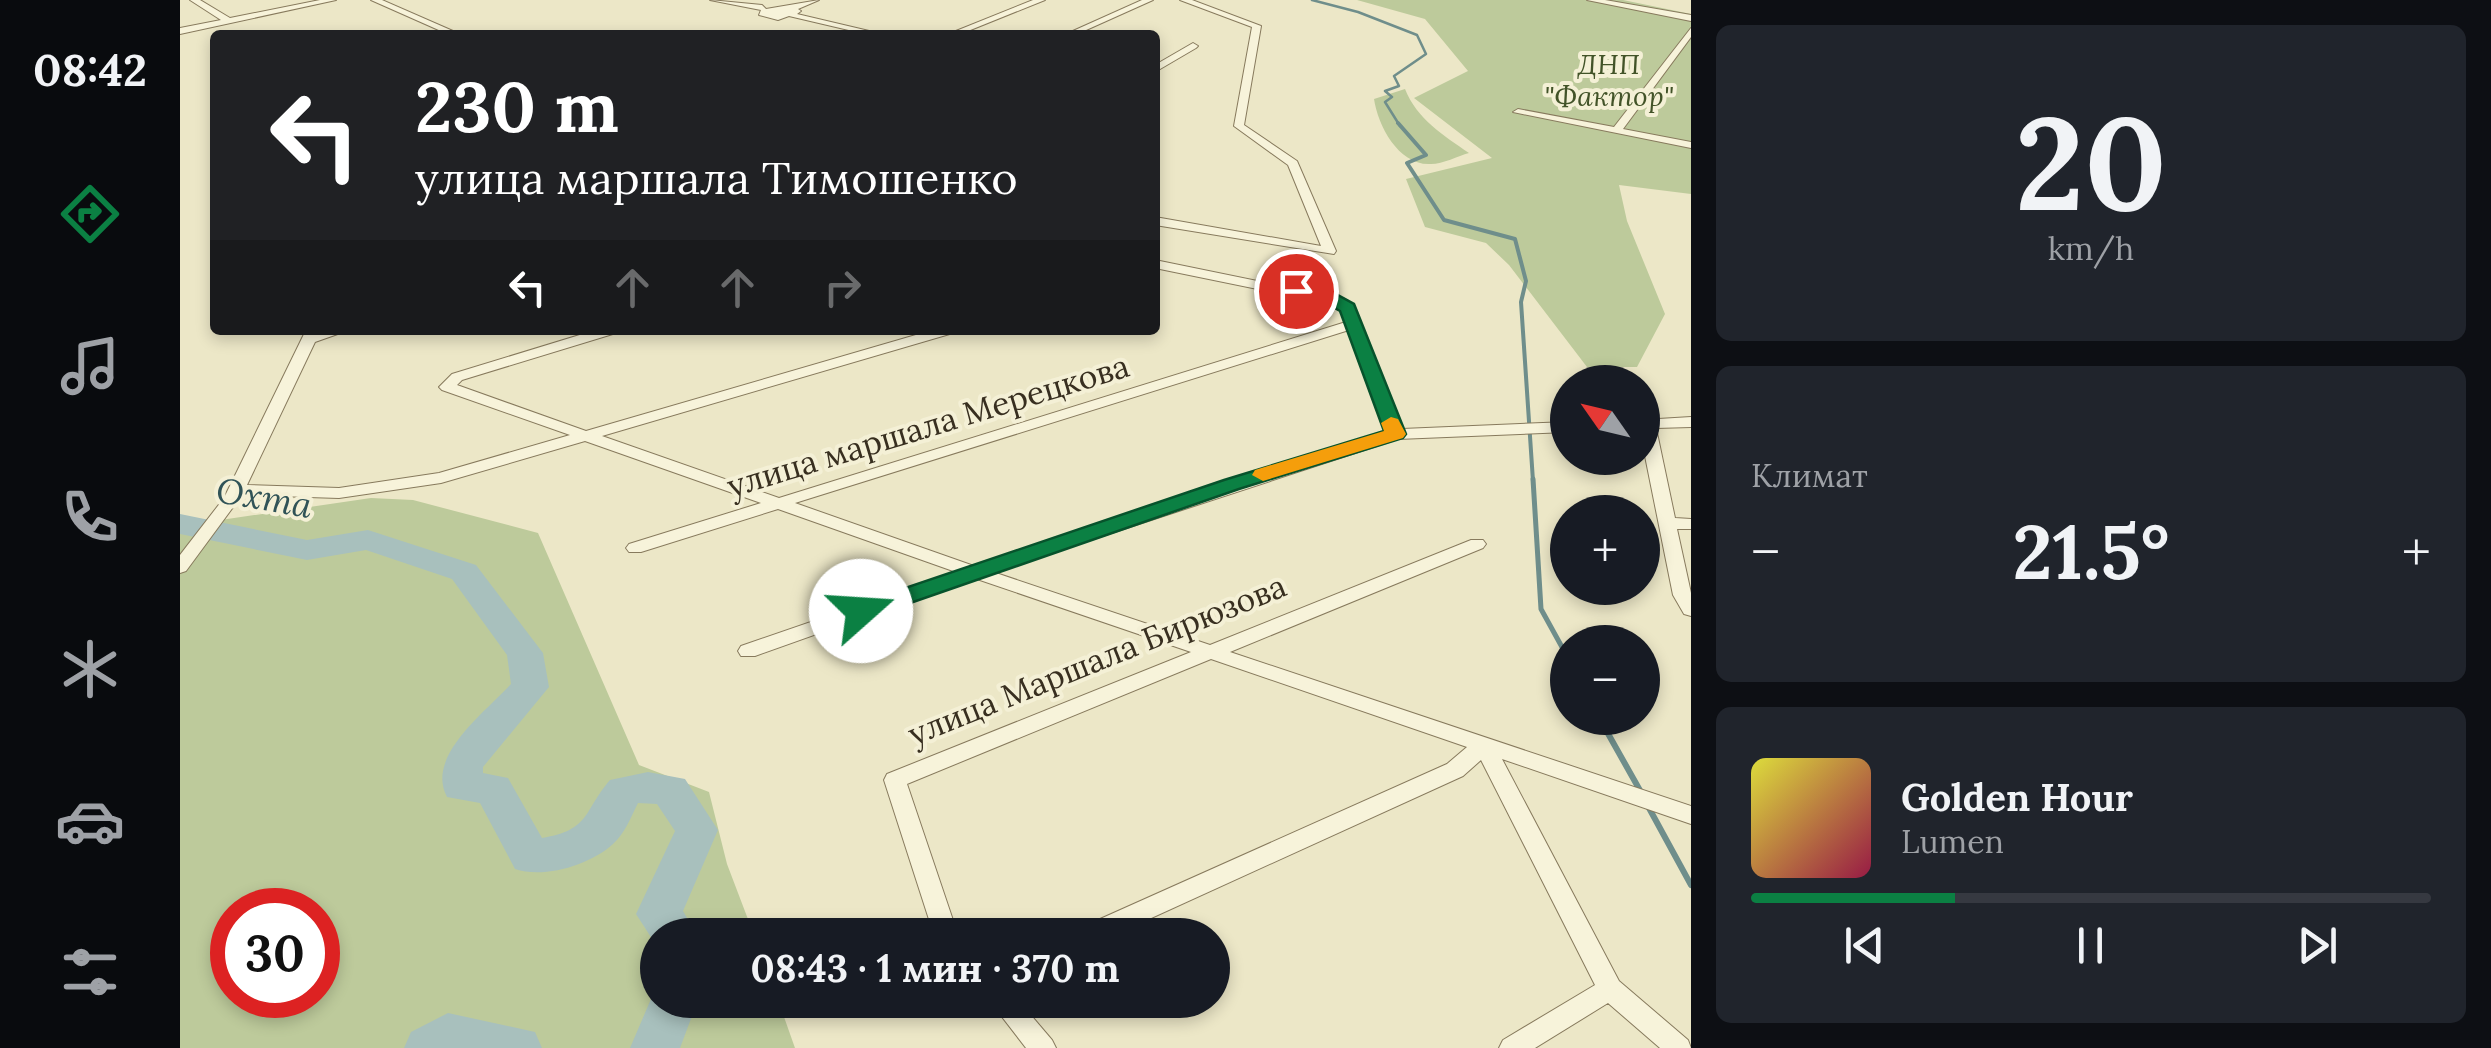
<!DOCTYPE html>
<html lang="ru">
<head>
<meta charset="utf-8">
<style>
	:root { --surface:#171b24; --page:#20242c; --text:#f1f3f6; --muted:#9ea1a6; --line:#363941; --accent:#0b8043 }
	body { margin:0; font-family:Lora,serif; background:var(--page); color:var(--text); height:100vh; display:flex; flex-direction:column; font-size:38px; white-space:nowrap }
	* { box-sizing:border-box; margin:0 }
	p { font-size:32px; color:var(--muted) }
	.icon { flex:none; width:55px; height:55px; fill:none; stroke:currentColor; stroke-width:2; stroke-linecap:round; stroke-linejoin:round }
	.map { position:relative; flex:1; overflow:hidden }
	.sheet { display:flex; flex-direction:column; gap:25px; padding:25px; background:#0d0f14; width:800px }
	.sheet>* { flex:none }
	.guide { position:absolute; left:30px; top:30px; width:950px; height:305px; border-radius:10px; box-shadow:0 5px 15px #0003; background:#202124; color:#fff; overflow:hidden }
	.needle { width:65px; rotate:304deg }
	.fabs { position:absolute; left:1370px; top:365px; display:grid; gap:20px }
	.fabs a { display:grid; place-items:center; width:110px; height:110px; border-radius:50%; background:var(--surface); box-shadow:0 5px 15px #0003; font-size:50px }
	.speed { position:absolute; left:30px; top:888px; display:flex; gap:20px; font-size:50px; font-weight:700; text-align:center }
	.speed>* { display:grid; place-content:center; width:130px; height:130px; border-radius:50%; background:var(--surface); box-shadow:0 5px 15px #0003; line-height:1 }
	.speed .limit { border:15px solid #d22; background:#fff; color:#111 }
	.pin { position:absolute; display:grid; place-items:center; width:85px; height:85px; color:#fff; margin:-42px; border:5px solid #fff; border-radius:50%; box-shadow:0 2px 10px #0007 }
	.me { position:absolute; width:110px; margin:-55px; rotate:71deg; stroke-linejoin:round; filter:drop-shadow(0 0 8px #0008) }
	.turn { display:flex; align-items:center; gap:35px; height:210px; padding:0 40px; font-size:45px }
	.turn .icon { width:130px; height:130px; stroke-width:2.5 }
	.turn b { display:block; font-size:70px; line-height:85px }
	.lanes { display:flex; align-items:center; height:95px; padding:0 40px; background:#0003; justify-content:center; gap:50px; direction:ltr }
	.lanes .off { opacity:.35 }
	.big { font-size:75px; font-weight:700; line-height:1.1 }
	.sheet .widget { flex:1; display:flex; flex-direction:column; justify-content:center; gap:15px; min-width:0; padding:0 35px; border-radius:15px; background:var(--page) }
	.sheet .dial { align-items:center; gap:0 }
	.dial b { font-size:130px; line-height:1 }
	.song { display:flex; align-items:center; gap:30px }
	.cover { width:120px; height:120px; border-radius:15px; background:linear-gradient(135deg,hsl(60 70% 55%),hsl(340 70% 35%)) }
	.played { height:10px; border-radius:5px; background:linear-gradient(90deg,var(--accent) 30%,var(--line) 30%) }
	.keys { display:flex; justify-content:space-around; direction:ltr }
	.heat { display:flex; justify-content:space-between; align-items:center; font-size:55px; direction:ltr }
	.trip { position:absolute; left:460px; top:918px; width:590px; height:100px; border-radius:50px; background:var(--surface); box-shadow:0 5px 15px #0003; font-weight:700; line-height:100px; text-align:center }
	main { display:flex; flex:1; min-height:0 }
	.dock { display:flex; flex-direction:column; width:180px; justify-content:space-around; align-items:center; background:#090b0e; color:var(--muted) }
	.dock .icon { width:70px; height:70px }
	.dock .on { color:var(--accent) }
	.dock b { font-size:45px; color:var(--text) }
	.map>svg:first-child { display:block }
</style>
</head>
<body>
<main>
<nav class="dock">
<b>08:42</b>
<svg class="icon on" aria-label="directions" viewBox="0 0 24 24"><path d="M12 3l9 9-9 9-9-9zM9 14v-3h6M13 9l2 2-2 2"/></svg>
<svg class="icon" aria-label="music" viewBox="0 0 24 24"><path d="M9 18V5l10-2v13"/><circle cx="6" cy="18" r="3"/><circle cx="16" cy="16" r="3"/></svg>
<svg class="icon" aria-label="phone" viewBox="0 0 24 24"><path d="M5 4h4l2 5-3 2q2 4 5 5l2-3 5 2v4C11 20 4 13 5 4z"/></svg>
<svg class="icon" aria-label="climate" viewBox="0 0 24 24"><path d="M12 3v18M4 7l16 10M4 17L20 7"/></svg>
<svg class="icon" aria-label="car" viewBox="0 0 24 24"><path d="M5 17H2v-5l4-1 3-4h7l3 4 3 1v5h-3M9 17h6M6 11h13"/><circle cx="7" cy="17" r="2"/><circle cx="17" cy="17" r="2"/></svg>
<svg class="icon" aria-label="filters" viewBox="0 0 24 24"><path d="M4 7h16M4 17h16"/><circle cx="9" cy="7" r="2"/><circle cx="15" cy="17" r="2"/></svg>
</nav>
<div class="map">
<svg width="1511" height="1048" viewBox="0 0 1511 1048">
	<rect width="100%" height="100%" fill="#ece7c7"/>
	<g fill="#bdca9b" fill-rule="evenodd">
		<path d="M1177,0h266l68,14v180l-72,-9 8,36 38,93 -28,53h-50l-78,-102 -23,-22 -61,-16 -19,-48 86,-21 -78,-60 54,-27 -43,-52z"/>
		<path d="M1225,89c12,30 38,46 64,64 -11,3 -26,11 -38,11 -32,2 -53,-38 -57,-65z"/>
		<path d="M191,498l42,2 125,33 101,232 70,27 18,72 27,71h-96v65h120l17,48h-615v-522zM52,910h86v85h-86z"/>
	</g>
	<g fill="none" stroke-linecap="round" stroke-linejoin="round">
		<path stroke="#6f8e8b" stroke-width="2.5" d="M1132,0l46,12 59,23 9,19 -32,22 5,10 -14,5 7,6 -7,5 15,24"/>
		<path stroke="#6f8e8b" stroke-width="4" d="M1218,123l28,32 -19,8 37,57 71,19 11,42 -5,21 12,179"/>
		<g stroke="#6f8e8b" stroke-width="5">
			<path d="M1353,479l8,130 27,49"/>
			<path d="M1420,718l8,14"/>
		</g>
		<g stroke="#6f8e8b" stroke-width="6">
			<path d="M1426,730l36,64"/>
			<path d="M1469,808l42,77"/>
		</g>
		<g fill="#a8c0bd" fill-rule="evenodd">
			<path d="M0,514l127,26 61,-10 108,35 67,88 6,34 -66,80v6l25,5 34,60c49,-8 41,-27 68,-58l38,-8 37,7 33,51 -35,81 14,24h-39v13l-22,-34 39,-83 -18,-27 -19,-1c-7,14 -13,30 -25,41 -23,21 -69,35 -98,25l-35,-66 -33,-6c-22,-41 39,-85 64,-113l-4,-29 -55,-76 -86,-29 -59,10 -127,-26z"/>
			<path d="M477,985l1,15h40l-18,48h-50z"/>
			<path d="M268,1013l87,19 7,16h-138l7,-16z"/>
		</g>
		<g stroke="#877a5d" stroke-width="2">
			<g id="minor">
				<path d="M10,0h10l30,18 90,-18h16l-156,34v-6l41,-8z"/>
				<path d="M191,0h11l80,35h-12z"/>
				<path d="M530,0l52,5 4,4 53,-9 -21,9 3,2 -4,3 89,21h-16l-81,-19 -11,4 -19,-5 2,-5z"/>
				<path d="M853,0h12l-87,35h-12z"/>
				<path d="M962,0h11l-78,35h-11z"/>
				<path d="M1000,0h12l69,26 -17,99 53,36 39,90 -2,3 -179,-29v-8l166,29 -33,-81 -54,-39 18,-99z"/>
				<path d="M1407,0h18l86,15v6z"/>
				<path d="M1511,28v9l-68,92 68,13v6l-178,-36 5,-3 96,18z"/>
				<path d="M536,31l3,1 1,3h-8z"/>
				<path d="M1013,43l5,3 -2,2 -41,24v-7z"/>
				<path d="M975,260l190,39 10,9 47,121 166,-7v10l-170,7 -405,133 217,73 261,-105h12l3,4 -3,4 -253,104 461,154v18l-189,-65 117,222 69,59 3,8h-31l-52,-45 -73,45h-36l4,-8 92,-55 -114,-225 -18,16 -349,159h-37l3,-7 367,-164 20,-17 -256,-88 -304,125 51,151h-24l-50,-155 3,-6 304,-122 -217,-74 -219,78h-14l-3,-5 3,-5 215,-74 -178,-63 -137,43h-12l-3,-4 3,-4 132,-41 -176,-62 -144,42 -102,15 -97,-3 -56,76 -6,2v-18l44,-57 82,-168h43l-34,12 -68,143 92,3 100,-15 131,-38 -128,-45 -3,-3 13,-13 144,-44h22l-2,3 -154,47 -5,5 129,46 347,-101h22l-2,3 -351,103 177,62 567,-176 -4,-12 -6,-5 -181,-37zM1169,330l38,102 -413,134 -179,-63z"/>
				<path d="M1511,417v10l-35,1 19,90 16,1v10h-14l14,64v23l-7,-2 -11,-19 -31,-154v-21z"/>
				<path d="M809,1000h29l34,40 4,8h-30z"/>
			</g>
		</g>
		<use href="#minor" fill="#f7f3da" fill-rule="evenodd"/>
	</g>
	<path fill="#0b8043" stroke="#07532c" stroke-width="2.5" d="M1116,286l38,7 20,11 52,130 -3,4 -164,51 -369,128h-18l-3,-6 3,-5 372,-126 160,-49 -44,-120 -18,-10 -32,-7v-7z"/>
	<path fill="#f59e0b" d="M1211,417l7,2 8,15 -3,4 -140,43 -11,-6 3,-5 129,-39 -3,-8z"/>
	<g text-anchor="middle" stroke-width="8" stroke-linejoin="round" paint-order="stroke">
		<g font-size="28" font-style="italic" fill="#425328" stroke="#f4f0d6">
			<text x="1429" y="74">ДНП<tspan x="1429" dy="32">"Фактор"</tspan></text>
		</g>
		<g font-size="32" fill="#382f20" stroke="#f4f0d6">
			<text transform="translate(748 426) rotate(-17)" y="11">улица маршала Мерецкова</text>
			<text transform="translate(917 660) rotate(-22)" y="11">улица Маршала Бирюзова</text>
		</g>
		<g font-size="35" font-style="italic" fill="#305357" stroke="#f4f0d6">
			<text transform="translate(84 498) rotate(10)" y="12">Охта</text>
		</g>
	</g>
</svg>
<div class="fabs">
<a><svg class="needle" viewBox="-14 -14 28 28"><path d="M0-13l5 13h-10z" fill="#e53935"/><path d="M0 13l5-13h-10z" fill="#9ea1a6"/></svg></a>
<a>+</a>
<a>−</a>
</div>
<div class="speed"><div class="limit">30</div></div>
<div class="pin" style="left:1116px;top:291px;background:#d93025"><svg class="icon" aria-label="arrive" viewBox="0 0 24 24"><path d="M6 21V4h12l-3 4 3 4H6"/></svg></div>
<svg class="me" style="left:681px;top:611px" viewBox="-20 -20 40 40"><circle r="19" fill="#fff"/><path d="M0-13L10 11 0 6-10 11z" fill="#0b8043"/></svg>
<div class="trip">08:43 · 1 мин · 370 m</div>
<div class="guide">
<div class="turn"><svg class="icon" aria-label="left" viewBox="0 0 24 24"><path d="M17 20v-9H6M10 6l-5 5 5 5"/></svg><div><b>230 m</b>улица маршала Тимошенко</div></div>
<div class="lanes"><svg class="icon" aria-label="left" viewBox="0 0 24 24"><path d="M17 20v-9H6M10 6l-5 5 5 5"/></svg><svg class="icon off" aria-label="ahead" viewBox="0 0 24 24"><path d="M12 20V5M6 11l6-6 6 6"/></svg><svg class="icon off" aria-label="ahead" viewBox="0 0 24 24"><path d="M12 20V5M6 11l6-6 6 6"/></svg><svg class="icon off" aria-label="right" viewBox="0 0 24 24"><path d="M7 20v-9h11M14 6l5 5-5 5"/></svg></div>
</div>
</div>
<section class="sheet">
<div class="widget dial"><b>20</b><p>km/h</p></div>
<div class="widget"><p>Климат</p>
<div class="heat"><a>−</a><b class="big">21.5°</b><a>+</a></div>
</div>
<div class="widget">
<div class="song"><i class="cover"></i><div><b>Golden Hour</b><p>Lumen</p></div></div>
<div class="played"></div>
<div class="keys"><svg class="icon" aria-label="previous" viewBox="0 0 24 24"><path d="M18 5L8 12l10 7zM5 5v14"/></svg><svg class="icon" aria-label="pause" viewBox="0 0 24 24"><path d="M8 5v14M16 5v14"/></svg><svg class="icon" aria-label="next" viewBox="0 0 24 24"><path d="M6 5l10 7-10 7zM19 5v14"/></svg></div>
</div>
</section>
</main>
</body>
</html>
